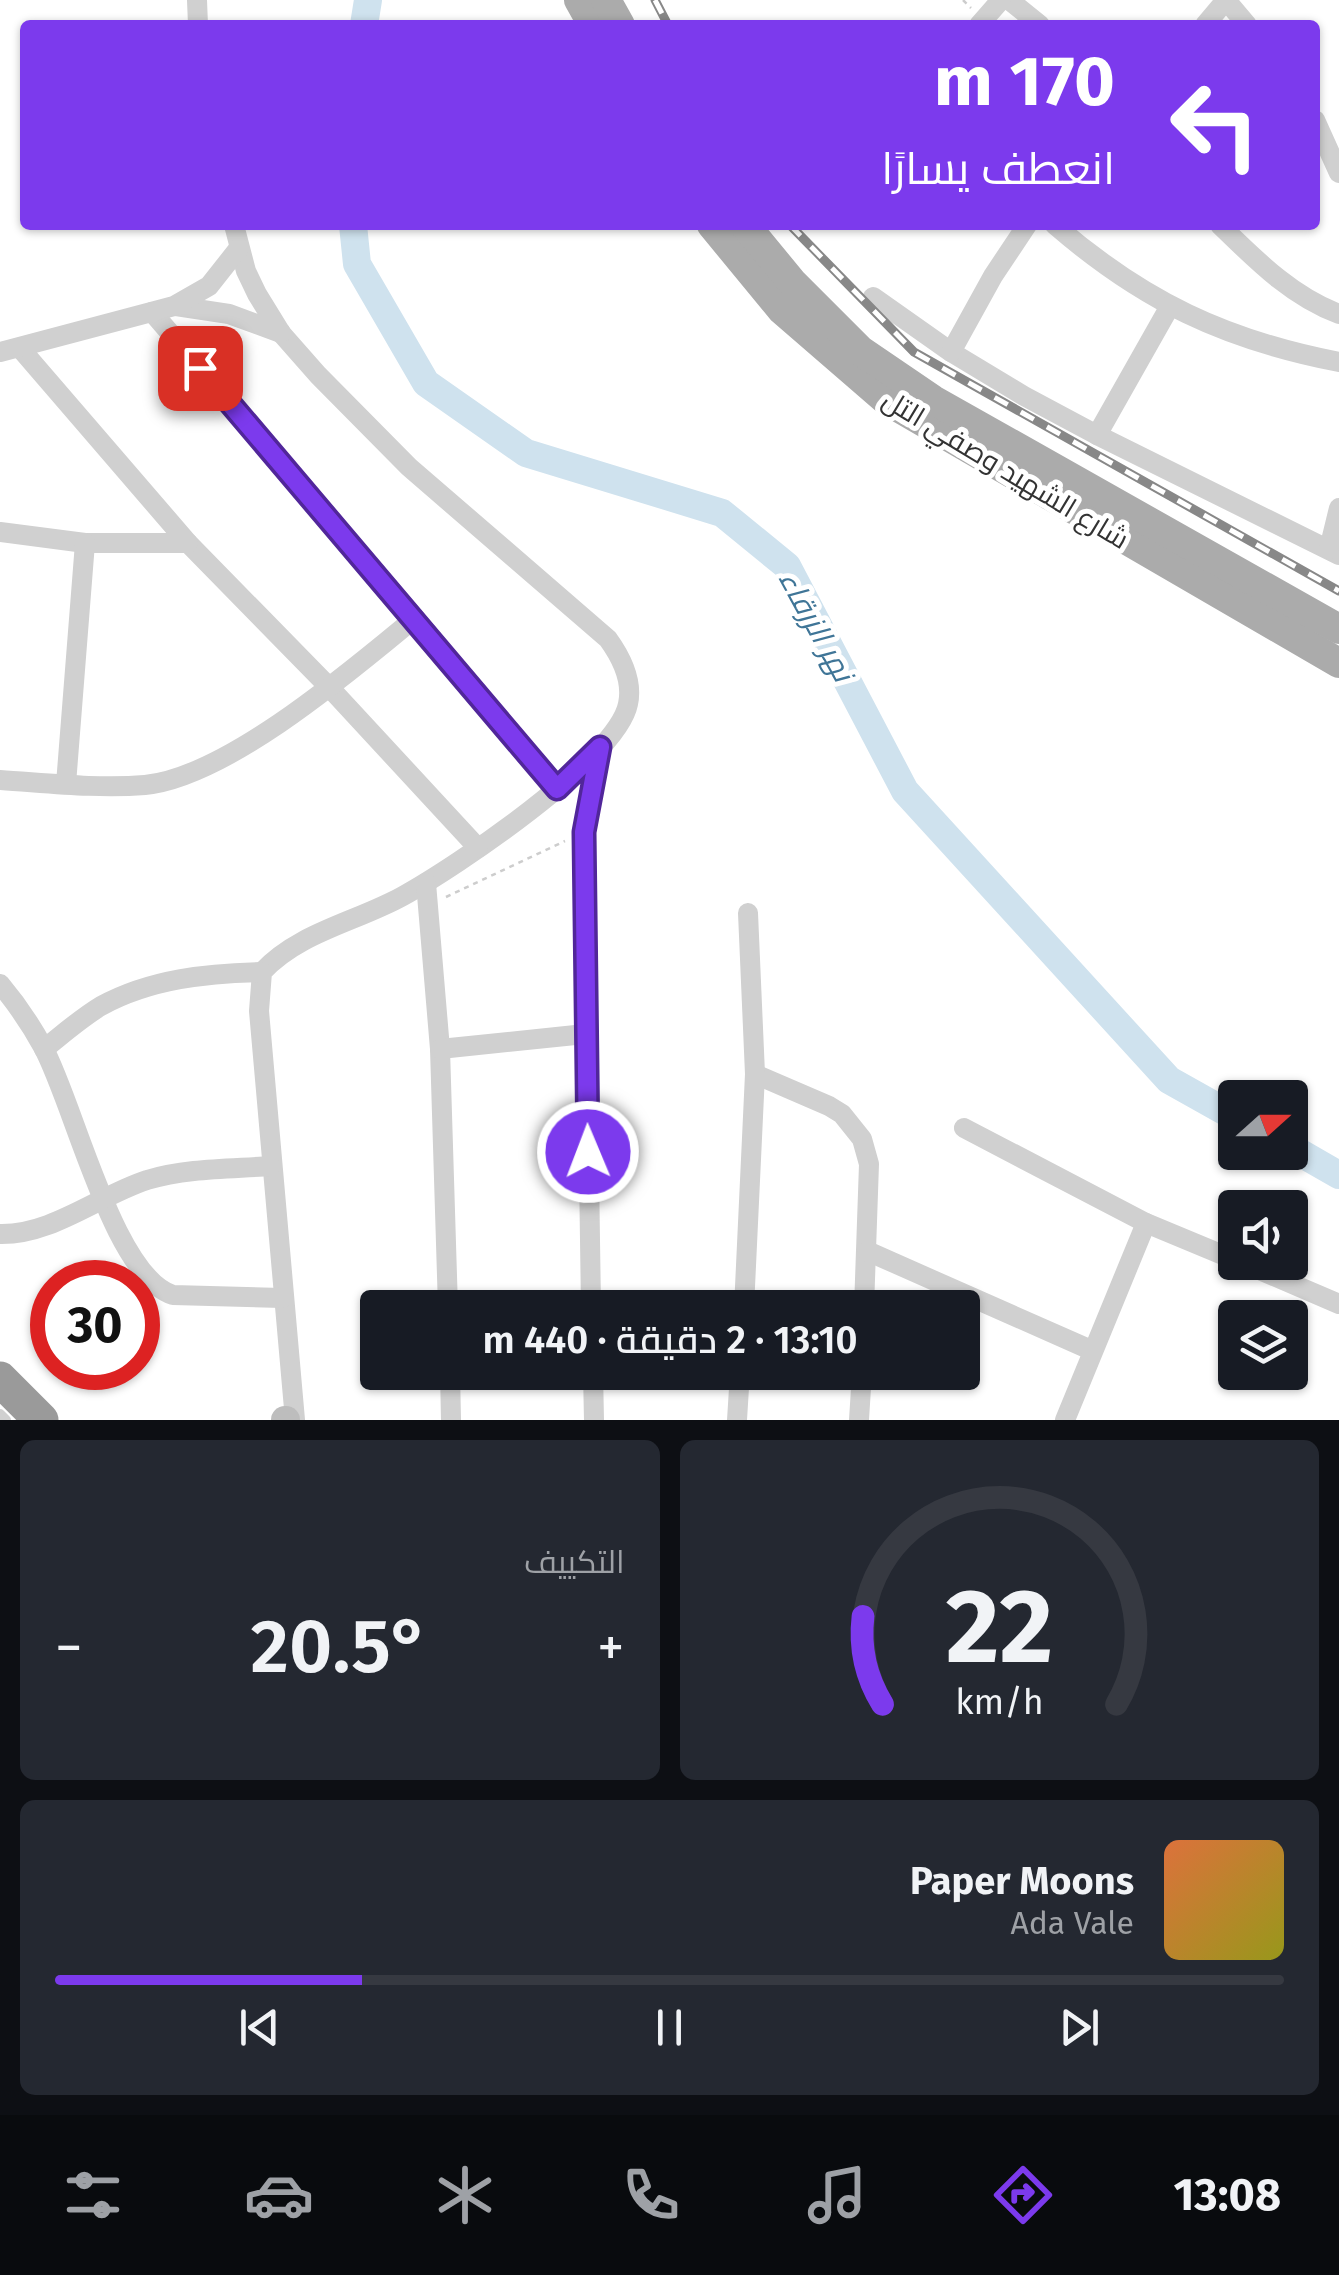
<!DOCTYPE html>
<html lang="ar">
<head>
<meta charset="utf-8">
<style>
	:root { --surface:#171b24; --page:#242831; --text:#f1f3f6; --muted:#9ea1a6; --line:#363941; --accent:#7c3aed }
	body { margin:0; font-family:"Fira Sans",Cairo,sans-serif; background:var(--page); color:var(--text); direction:rtl; height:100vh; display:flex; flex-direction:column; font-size:38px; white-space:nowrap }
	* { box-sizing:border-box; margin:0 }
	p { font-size:32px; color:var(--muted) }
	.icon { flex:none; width:55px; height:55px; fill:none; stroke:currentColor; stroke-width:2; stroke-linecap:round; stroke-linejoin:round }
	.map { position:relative; height:1420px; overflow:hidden; direction:ltr }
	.drawer { display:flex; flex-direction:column; gap:20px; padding:20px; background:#0d0f14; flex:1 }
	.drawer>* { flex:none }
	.hud { position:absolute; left:20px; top:20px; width:1300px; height:210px; border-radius:10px; box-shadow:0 2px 8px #0004; direction:rtl; background:#7c3aed; color:#fff; overflow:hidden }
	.needle { width:65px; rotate:69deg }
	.fabs { position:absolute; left:1218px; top:1080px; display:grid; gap:20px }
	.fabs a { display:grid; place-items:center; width:90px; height:90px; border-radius:10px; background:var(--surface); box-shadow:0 2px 8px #0004; font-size:50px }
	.speed { position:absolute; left:30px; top:1260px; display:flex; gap:20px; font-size:50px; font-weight:700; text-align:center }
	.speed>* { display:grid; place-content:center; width:130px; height:130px; border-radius:50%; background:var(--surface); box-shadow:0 2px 8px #0004; line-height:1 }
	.speed .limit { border:15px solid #d22; background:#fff; color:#111 }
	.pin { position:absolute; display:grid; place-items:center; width:85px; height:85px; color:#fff; margin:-42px; border-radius:20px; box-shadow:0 5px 15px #0006 }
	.me { position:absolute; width:110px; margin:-55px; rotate:359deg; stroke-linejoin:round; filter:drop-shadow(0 0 8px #0008) }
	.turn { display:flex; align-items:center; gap:35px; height:210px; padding:0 40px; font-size:45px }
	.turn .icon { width:130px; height:130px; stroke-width:2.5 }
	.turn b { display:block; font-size:70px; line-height:85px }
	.big { font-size:75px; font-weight:600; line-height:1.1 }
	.drawer .widget { flex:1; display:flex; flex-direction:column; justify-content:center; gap:15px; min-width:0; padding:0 35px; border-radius:15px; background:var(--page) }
	.drawer .dial { align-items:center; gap:0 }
	.dial svg { height:260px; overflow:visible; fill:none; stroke:var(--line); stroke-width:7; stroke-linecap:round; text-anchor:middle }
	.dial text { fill:var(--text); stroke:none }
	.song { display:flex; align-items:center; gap:30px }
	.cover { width:120px; height:120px; border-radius:15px; background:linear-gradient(135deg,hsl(20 70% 55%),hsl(60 70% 35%)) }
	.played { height:10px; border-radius:5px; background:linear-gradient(90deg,var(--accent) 25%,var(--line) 25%) }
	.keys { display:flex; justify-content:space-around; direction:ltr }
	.heat { display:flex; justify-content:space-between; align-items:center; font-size:55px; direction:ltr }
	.drawer .tiles { flex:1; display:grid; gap:20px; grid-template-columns:1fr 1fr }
	.widget:last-child { grid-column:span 2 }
	.trip { position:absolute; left:360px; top:1290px; width:620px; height:100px; border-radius:10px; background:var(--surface); box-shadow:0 2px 8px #0004; font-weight:600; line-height:100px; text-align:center; direction:rtl }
	.tabs { display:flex; height:160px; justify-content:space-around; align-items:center; background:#090b0e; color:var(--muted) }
	.tabs .icon { width:70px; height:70px }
	.tabs .current { color:var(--accent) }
	.tabs b { font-size:45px; color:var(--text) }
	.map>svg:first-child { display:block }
</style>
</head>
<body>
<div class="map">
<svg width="1339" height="1420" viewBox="0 0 1339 1420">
	<rect width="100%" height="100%" fill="#fff"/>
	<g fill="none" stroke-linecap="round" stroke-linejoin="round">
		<g stroke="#cfe2ee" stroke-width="28">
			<path d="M364,25l4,-25"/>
			<path d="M353,225l4,39 69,119 100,70 196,60 65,53 118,225 264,289 66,37"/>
			<path d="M1290,1147l49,28"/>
		</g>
		<g stroke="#cdcdcd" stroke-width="2.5" stroke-dasharray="5 5" stroke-linecap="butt">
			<path d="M963,0l8,8"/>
			<path d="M446,897l119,-56"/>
		</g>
		<path stroke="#d0d0d0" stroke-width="10" d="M0,1414l6,6"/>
		<g stroke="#d0d0d0" stroke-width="20">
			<path d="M197,0l1,25"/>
			<path d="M1009,0l31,25"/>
			<path d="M979,25l22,-25"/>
			<path d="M1205,25l21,-25 21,25"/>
			<path d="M1315,120l24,53"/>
			<path d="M234,225l12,46 11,23 24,39 37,42 91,92 199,172c13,18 25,42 20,65 -11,55 -174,164 -225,192 -47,26 -104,36 -141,76l-3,39 36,409"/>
			<path d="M1055,225c88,76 170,115 284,137"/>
			<path d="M1220,225c36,35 71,71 119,89"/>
			<path d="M873,297l78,55 73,44 73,39 242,120"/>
			<path d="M176,306l53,8 52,19"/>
			<path d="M152,312l263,306 142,171"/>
			<path d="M20,348l168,195 142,145 148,160"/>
			<path d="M0,352l174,-46 35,-20 30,-38"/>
			<path d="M951,352l42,-76 34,-51"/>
			<path d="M1097,435l73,-129"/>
			<path d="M0,532l85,11h103"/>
			<path d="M1329,549l10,-41"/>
			<path d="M0,780c47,3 98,9 145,5 82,-8 207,-115 270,-167"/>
			<path d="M66,784l19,-241"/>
			<path d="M426,883l14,166 8,259"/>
			<path d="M0,984c16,19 31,41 43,63 31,56 70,229 130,248l109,3"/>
			<path d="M44,1049c19,-15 37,-31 57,-43 49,-27 107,-33 161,-34"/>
			<path d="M440,1049l145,-15"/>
			<path d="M755,1074l74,32 13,8 20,25 7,25 -5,144"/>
			<path d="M964,1128l182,95 89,37"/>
			<path d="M0,1234c52,1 98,-38 147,-54 40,-12 83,-11 124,-14"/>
			<path d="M867,1251l224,99"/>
			<path d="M1241,1262l98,42"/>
			<path d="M591,1308l-7,-477 16,-84"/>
			<path d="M744,1308l11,-234 -7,-161"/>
			<path d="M450,1372l1,48"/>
			<path d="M593,1372l1,48"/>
			<path d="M737,1420l3,-48"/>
			<path d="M859,1420l3,-48"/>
			<path d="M1065,1420l81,-197"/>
		</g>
		<path stroke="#bdbdbd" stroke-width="28" d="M285,1420h1"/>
		<g stroke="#ababab" stroke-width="30">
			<path d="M579,0l14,25"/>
			<path d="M606,0l14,25"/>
			<path d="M712,225l70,85 104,90 453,263"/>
			<path d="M745,225l47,57 69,69 72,49 406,229"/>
		</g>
		<path stroke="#9a9a9a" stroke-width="35" d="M0,1379l41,41"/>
		<g stroke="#888" stroke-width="9">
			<g id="rail">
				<path d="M655,0l13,25"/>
				<path d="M790,225l124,127 425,239"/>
			</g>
		</g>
		<use href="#rail" stroke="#fff" stroke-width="5" stroke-dasharray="15" stroke-linecap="butt"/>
	</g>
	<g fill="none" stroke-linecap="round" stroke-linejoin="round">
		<g stroke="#51269a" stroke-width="25">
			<path id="route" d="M200,368l357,421 43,-42 -16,85 4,320"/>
		</g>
		<use href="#route" stroke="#7c3aed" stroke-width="18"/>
	</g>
	<g text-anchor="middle" stroke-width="10" stroke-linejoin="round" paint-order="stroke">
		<g font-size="28" fill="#333" stroke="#fff">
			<text transform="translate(1006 469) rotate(31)" y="10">شارع الشهيد وصفي التل</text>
		</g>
		<g font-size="30" font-style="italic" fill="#3f7597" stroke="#fff">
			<text transform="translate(816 626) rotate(61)" y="10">نهر الزرقاء</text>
		</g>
	</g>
</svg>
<div class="fabs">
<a><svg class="needle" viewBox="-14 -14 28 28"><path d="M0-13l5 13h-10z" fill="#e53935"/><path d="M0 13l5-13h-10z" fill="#9ea1a6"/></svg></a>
<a><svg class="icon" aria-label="sound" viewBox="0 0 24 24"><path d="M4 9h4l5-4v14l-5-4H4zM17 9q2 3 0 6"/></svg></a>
<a><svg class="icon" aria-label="layers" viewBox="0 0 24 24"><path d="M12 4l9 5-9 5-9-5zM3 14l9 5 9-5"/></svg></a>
</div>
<div class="speed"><div class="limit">30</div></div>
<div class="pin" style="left:200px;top:368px;background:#d93025"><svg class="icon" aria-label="arrive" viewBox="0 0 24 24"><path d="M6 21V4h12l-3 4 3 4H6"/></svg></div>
<svg class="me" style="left:588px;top:1152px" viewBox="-20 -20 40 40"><circle r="17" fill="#7c3aed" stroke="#fff" stroke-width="3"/><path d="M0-11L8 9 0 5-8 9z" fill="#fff"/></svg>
<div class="trip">13:10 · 2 دقيقة · 440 m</div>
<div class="hud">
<div class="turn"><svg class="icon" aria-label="left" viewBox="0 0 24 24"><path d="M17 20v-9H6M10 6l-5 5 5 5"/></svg><div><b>170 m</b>انعطف يسارًا</div></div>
</div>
</div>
<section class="drawer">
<div class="tiles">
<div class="widget dial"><svg viewBox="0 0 100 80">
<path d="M14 69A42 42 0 1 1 86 69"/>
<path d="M14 69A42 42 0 0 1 8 42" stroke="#7c3aed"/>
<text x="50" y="56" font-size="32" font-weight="700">22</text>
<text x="50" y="72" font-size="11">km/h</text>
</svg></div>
<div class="widget"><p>التكييف</p>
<div class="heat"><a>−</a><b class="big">20.5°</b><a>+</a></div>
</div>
<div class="widget">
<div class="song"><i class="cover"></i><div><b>Paper Moons</b><p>Ada Vale</p></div></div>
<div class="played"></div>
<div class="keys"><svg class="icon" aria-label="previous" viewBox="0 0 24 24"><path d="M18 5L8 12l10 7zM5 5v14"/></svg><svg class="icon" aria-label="pause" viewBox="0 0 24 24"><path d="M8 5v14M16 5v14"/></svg><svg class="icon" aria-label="next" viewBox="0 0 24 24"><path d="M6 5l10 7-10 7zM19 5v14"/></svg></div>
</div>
</div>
</section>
<nav class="tabs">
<b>13:08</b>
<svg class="icon current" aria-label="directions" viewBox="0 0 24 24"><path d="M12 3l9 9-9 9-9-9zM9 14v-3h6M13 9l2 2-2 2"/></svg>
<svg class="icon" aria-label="music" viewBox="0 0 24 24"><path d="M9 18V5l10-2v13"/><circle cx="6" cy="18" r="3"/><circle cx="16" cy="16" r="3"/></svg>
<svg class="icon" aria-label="phone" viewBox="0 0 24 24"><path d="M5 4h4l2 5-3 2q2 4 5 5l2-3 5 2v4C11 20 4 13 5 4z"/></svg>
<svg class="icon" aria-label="climate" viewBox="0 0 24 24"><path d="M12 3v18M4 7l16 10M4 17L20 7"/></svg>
<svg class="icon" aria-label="car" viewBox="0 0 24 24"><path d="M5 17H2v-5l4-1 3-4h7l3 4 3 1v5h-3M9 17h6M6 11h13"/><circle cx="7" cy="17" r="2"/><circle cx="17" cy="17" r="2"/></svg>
<svg class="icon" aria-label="filters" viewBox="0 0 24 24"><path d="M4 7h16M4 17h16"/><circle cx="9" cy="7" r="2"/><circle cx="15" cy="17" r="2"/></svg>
</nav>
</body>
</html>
